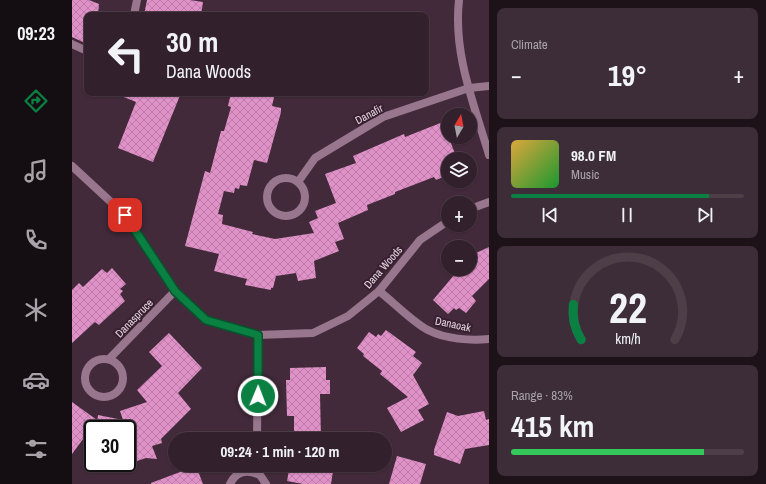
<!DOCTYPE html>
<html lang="en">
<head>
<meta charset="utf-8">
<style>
	:root { --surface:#32202c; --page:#3d2d38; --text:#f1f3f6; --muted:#a8a3a9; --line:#4d3e48; --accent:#0b8043 }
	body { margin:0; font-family:"Archivo Narrow",sans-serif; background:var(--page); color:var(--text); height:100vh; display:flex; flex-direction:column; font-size:15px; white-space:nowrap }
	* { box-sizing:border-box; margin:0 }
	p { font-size:13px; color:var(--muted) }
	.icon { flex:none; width:22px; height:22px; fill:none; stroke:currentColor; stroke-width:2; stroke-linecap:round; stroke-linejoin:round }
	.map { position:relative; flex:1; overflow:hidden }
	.details { display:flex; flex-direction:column; gap:8px; padding:8px; background:#1c1218; width:277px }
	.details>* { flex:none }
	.hud { position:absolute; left:12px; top:12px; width:345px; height:84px; border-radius:8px; box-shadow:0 1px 3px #0004,0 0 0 1px var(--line); background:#32202c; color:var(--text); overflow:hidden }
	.needle { width:26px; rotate:10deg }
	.controls { position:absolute; left:369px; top:108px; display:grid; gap:8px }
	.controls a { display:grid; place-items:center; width:36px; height:36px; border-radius:50%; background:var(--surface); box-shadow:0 1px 3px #0004,0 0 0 1px var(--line); font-size:20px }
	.speed { position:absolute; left:12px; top:420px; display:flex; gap:8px; font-size:20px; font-weight:700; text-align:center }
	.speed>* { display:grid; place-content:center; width:52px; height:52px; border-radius:50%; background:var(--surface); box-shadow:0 1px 3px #0004,0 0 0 1px var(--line); line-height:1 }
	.speed .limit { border:2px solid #111; border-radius:6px; background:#fff; color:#111 }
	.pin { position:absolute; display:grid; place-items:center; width:34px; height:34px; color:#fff; margin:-17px; border-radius:8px; box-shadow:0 2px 6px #0006 }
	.me { position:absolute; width:44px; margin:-22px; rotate:1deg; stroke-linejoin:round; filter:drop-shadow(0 0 3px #0008) }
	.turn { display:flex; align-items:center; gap:14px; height:84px; padding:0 16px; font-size:18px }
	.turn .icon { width:52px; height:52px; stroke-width:2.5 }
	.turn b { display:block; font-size:28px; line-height:34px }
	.big { font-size:30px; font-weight:700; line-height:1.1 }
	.details .card { flex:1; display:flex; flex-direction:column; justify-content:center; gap:6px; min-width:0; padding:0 14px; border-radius:8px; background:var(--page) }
	.details .dial { align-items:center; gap:0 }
	.dial svg { height:104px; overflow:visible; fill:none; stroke:var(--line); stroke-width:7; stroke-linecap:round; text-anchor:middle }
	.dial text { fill:var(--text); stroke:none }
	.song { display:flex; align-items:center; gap:12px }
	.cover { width:48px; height:48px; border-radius:6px; background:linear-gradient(135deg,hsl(40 70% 55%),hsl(130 70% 35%)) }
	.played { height:4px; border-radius:2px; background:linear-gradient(90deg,var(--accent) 85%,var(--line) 85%) }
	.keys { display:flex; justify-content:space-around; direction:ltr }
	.heat { display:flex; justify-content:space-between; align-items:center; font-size:22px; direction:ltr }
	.charge { height:6px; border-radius:3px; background:linear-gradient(90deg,#34c759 83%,var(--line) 0) }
	.trip { position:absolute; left:96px; top:432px; width:224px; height:40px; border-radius:20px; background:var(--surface); box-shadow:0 1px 3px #0004,0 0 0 1px var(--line); font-weight:700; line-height:40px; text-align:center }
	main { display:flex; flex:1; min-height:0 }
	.dock { display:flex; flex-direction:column; width:72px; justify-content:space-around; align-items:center; background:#140d12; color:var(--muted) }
	.dock .icon { width:28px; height:28px }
	.dock .active { color:var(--accent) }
	.dock b { font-size:18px; color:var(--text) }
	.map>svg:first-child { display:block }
</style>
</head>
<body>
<main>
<nav class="dock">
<b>09:23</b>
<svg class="icon active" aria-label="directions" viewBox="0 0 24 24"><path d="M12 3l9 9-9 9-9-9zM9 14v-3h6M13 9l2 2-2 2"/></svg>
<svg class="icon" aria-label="music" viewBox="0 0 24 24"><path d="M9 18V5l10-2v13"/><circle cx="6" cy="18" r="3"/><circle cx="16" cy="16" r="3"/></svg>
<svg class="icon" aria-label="phone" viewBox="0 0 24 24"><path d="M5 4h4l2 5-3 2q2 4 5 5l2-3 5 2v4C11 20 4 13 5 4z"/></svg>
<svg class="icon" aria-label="climate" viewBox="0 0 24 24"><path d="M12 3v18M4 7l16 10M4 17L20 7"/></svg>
<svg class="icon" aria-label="car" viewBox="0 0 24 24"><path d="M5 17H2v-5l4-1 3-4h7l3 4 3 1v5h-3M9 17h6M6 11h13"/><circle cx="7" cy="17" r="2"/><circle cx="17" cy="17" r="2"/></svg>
<svg class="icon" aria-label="filters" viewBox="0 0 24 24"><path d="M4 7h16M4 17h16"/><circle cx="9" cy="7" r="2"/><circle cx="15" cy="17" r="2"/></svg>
</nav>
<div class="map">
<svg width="417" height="484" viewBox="0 0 417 484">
	<defs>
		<pattern id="building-cross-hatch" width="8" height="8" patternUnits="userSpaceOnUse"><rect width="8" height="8" fill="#e091c8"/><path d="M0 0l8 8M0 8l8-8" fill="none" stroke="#b97da7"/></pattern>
	</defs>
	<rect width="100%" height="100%" fill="#432a3b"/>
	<g fill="url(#building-cross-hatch)">
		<path d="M0,0h17l10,4 -1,11h-11v29l-15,-7z"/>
		<path d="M75,0h43l13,2 -2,13h-57z"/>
		<path d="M42,93h67l-28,69 -35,-14 18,-46z"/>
		<path d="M159,93h44l-3,13 9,2v4l-14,51 -13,-3 -7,26 -7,-1 -1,4 -4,-1 -1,5 -10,-2 -6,23 5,1 -1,9 31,8 -1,2 23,5 39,-6 -5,-11 9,-4 -3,-7 21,-8 -11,-29 31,-11 -3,-7 51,-22 1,3 38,-15 14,37h-9v16l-12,5 -2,-3 -39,15v2l-28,11 1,5 -30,13 6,16 -9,3 4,9 -25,10 2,17 -18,3 -2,-8 -20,3 -3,12h-2v2l-26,-5 2,-6 -33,-8 5,-17 -34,-8 20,-75 5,2 11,-42h3l7,-24 -3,-1z"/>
		<path d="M417,247v32l-17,17 4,5 -10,12 -7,-5 -3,2 -2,-2 -6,6 -15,-14 22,-26 -4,-5h19v-18l4,3z"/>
		<path d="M40,268l14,16 -6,5 3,2 -3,3 5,7 -26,24 -4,-3 -23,21v-53l7,-7 4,4 19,-18 5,4z"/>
		<path d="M314,330l30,22 -3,4 9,7 -9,12 16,29 -11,6 6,10 -23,12 -14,-24 21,-11 -28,-23 2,-3 -19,-15 1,-2 -7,-6 12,-16 7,5 2,-3 3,2z"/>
		<path d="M97,333l33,35 -24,25 13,16 -30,30 1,4 -10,3 5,13 -11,-1 -9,3 -10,-32h-31l2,-14 25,5 -3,-9 27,-9 -10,-12 25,-24 -13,-14z"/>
		<path d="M254,367v13h4v14h-10l1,45h-27v-23h-7l-1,-36h4v-12z"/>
		<path d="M0,402l25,18 -25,34z"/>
		<path d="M412,411l2,9 3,-1v26l-24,4 -5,15 -26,-9v-5l13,-38 11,4z"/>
		<path d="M325,456l29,8 -6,20h-31z"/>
		<path d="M218,465l43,6 -2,13h-28l-16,-3z"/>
		<path d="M124,466l7,18h-52v-1z"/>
	</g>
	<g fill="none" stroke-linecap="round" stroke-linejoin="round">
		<g stroke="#98768d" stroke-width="8">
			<path d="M387,0c-6,54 15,104 30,155"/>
			<path d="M62,15l3,-15"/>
			<path d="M0,44l15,7"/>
			<circle cx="214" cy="197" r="19"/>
			<path d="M226,182l17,-24 68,-41 86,-29 20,-2"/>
			<path d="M307,291c13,10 36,33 49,39 17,9 42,11 61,9"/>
			<path d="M37,359l66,-68"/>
			<circle cx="32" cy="378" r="19"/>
			<path d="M185,439l1,-104"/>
			<path d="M158,484c6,-13 17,-15 30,-9l6,9"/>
		</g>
		<g stroke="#98768d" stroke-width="8">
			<path d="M0,166l53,49 50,76 31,29 52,15 55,-2 35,-17 31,-25 41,-51 28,-19"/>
			<path d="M398,209l19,-7"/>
		</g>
	</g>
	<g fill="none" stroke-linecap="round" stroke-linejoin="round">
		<g stroke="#07532c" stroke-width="10">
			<path id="route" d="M53,215l50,76 31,29 52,15v61"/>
		</g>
		<use href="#route" stroke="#0b8043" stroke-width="7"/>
	</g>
	<g text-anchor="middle" stroke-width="4" stroke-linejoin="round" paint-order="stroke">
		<g font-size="11" fill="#e6d6e0" stroke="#382031">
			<text transform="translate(297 114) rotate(-28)" y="4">Danafir</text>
			<text transform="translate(311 267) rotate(-49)" y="4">Dana Woods</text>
			<text transform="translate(62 318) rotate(-46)" y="4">Danaspruce</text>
			<text transform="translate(381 324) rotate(12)" y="4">Danaoak</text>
		</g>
	</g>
</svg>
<div class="controls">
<a><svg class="needle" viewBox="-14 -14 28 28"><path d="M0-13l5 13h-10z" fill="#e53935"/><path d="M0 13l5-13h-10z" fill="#a8a3a9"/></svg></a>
<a><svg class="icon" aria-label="layers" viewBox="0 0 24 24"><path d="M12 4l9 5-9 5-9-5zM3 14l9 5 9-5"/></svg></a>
<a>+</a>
<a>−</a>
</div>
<div class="speed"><div class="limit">30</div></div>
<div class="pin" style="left:53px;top:215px;background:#d93025"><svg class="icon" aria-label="arrive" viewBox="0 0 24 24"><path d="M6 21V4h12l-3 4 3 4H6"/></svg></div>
<svg class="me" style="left:186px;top:396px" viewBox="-20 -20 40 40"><circle r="17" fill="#0b8043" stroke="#fff" stroke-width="3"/><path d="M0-11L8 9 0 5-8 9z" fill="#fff"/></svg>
<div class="trip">09:24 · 1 min · 120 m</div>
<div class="hud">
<div class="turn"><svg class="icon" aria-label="left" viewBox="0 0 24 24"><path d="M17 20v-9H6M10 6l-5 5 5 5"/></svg><div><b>30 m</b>Dana Woods</div></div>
</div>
</div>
<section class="details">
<div class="card"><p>Climate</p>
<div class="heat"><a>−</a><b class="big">19°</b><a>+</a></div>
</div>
<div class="card">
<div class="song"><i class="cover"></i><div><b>98.0 FM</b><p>Music</p></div></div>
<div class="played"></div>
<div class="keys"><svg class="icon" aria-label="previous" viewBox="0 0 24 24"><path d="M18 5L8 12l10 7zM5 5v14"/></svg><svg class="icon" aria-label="pause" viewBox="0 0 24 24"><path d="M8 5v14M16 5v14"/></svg><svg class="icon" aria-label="next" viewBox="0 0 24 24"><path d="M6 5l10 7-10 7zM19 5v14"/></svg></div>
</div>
<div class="card dial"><svg viewBox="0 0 100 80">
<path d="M14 69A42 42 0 1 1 86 69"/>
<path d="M14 69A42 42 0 0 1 8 42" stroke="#0b8043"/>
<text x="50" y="56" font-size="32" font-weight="700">22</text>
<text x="50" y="72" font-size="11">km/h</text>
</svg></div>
<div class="card"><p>Range · 83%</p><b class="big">415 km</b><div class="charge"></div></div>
</section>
</main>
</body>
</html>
